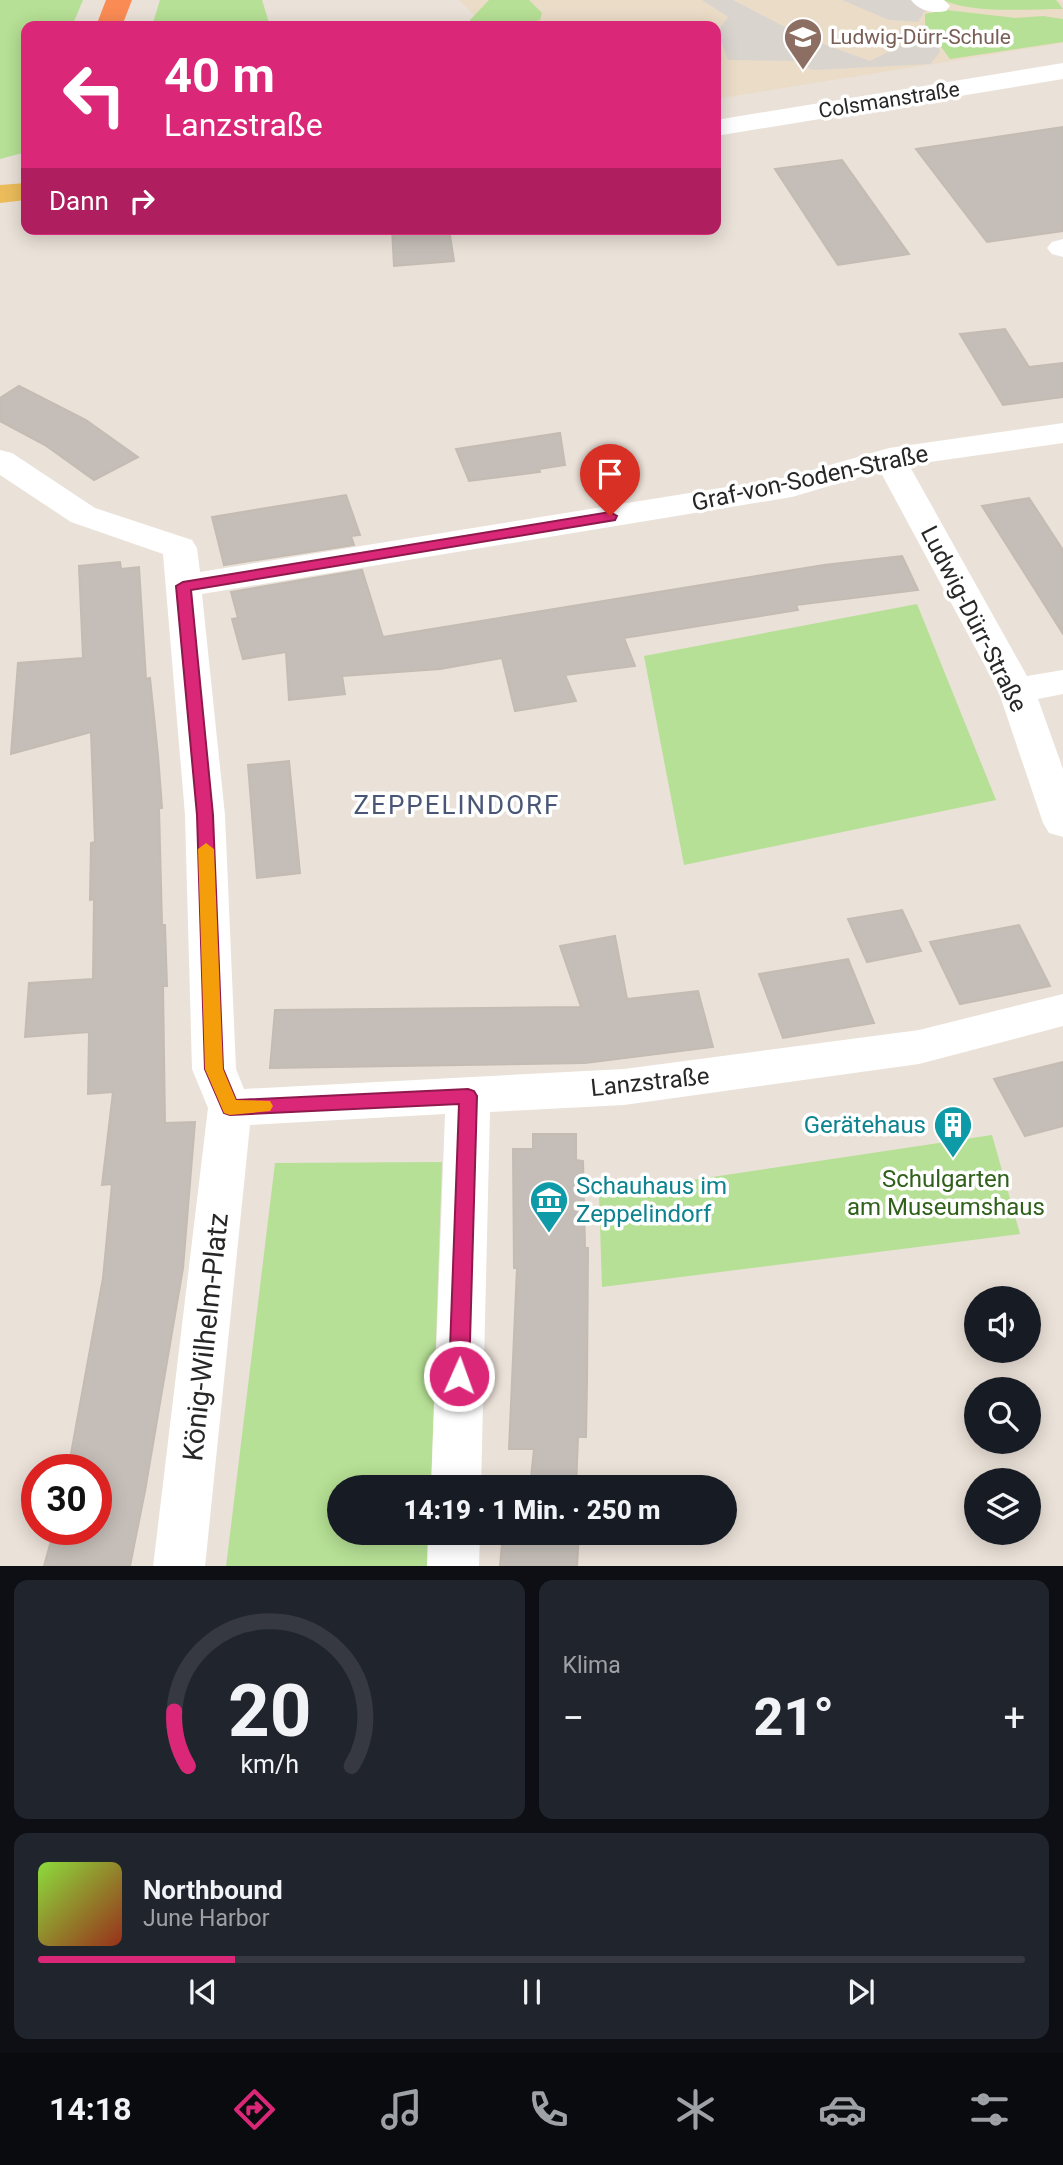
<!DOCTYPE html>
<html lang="de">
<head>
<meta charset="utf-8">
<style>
	:root { --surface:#171b24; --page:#20242c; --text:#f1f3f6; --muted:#9ea1a6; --line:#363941; --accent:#db2777 }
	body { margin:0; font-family:Roboto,sans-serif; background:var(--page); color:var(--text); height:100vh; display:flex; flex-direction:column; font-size:26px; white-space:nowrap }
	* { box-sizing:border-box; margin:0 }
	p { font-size:23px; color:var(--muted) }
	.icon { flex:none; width:38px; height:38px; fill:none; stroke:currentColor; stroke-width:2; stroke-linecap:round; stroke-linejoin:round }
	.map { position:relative; height:1566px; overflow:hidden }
	.drawer { display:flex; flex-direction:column; gap:14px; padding:14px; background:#0d0f14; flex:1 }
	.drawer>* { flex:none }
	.guide { position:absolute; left:21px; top:21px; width:700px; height:214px; border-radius:14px; box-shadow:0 4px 18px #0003; background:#db2777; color:#fff; overflow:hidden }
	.tools { position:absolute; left:964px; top:1286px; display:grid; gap:14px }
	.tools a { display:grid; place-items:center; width:77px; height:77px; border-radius:50%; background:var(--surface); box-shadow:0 4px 18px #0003; font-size:35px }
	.speed { position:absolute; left:21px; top:1454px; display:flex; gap:14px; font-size:35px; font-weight:700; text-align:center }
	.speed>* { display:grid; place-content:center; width:91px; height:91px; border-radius:50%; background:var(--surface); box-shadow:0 4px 18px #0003; line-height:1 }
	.speed .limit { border:10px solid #d22; background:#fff; color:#111 }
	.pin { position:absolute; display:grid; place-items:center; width:60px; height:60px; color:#fff; margin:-72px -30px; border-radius:50% 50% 50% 0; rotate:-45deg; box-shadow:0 0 7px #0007 }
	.pin .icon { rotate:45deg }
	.me { position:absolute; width:77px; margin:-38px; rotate:2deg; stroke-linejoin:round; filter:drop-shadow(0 0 5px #0008) }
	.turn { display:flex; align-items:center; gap:24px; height:147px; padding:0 28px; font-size:32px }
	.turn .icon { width:91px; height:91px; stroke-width:2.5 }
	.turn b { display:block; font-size:49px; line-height:60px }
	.then { display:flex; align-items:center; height:66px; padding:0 28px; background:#0003; gap:14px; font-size:26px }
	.big { font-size:52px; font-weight:800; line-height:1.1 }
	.drawer .card { flex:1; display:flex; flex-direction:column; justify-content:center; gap:10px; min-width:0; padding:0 24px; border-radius:14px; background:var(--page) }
	.drawer .dial { align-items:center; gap:0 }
	.dial svg { height:182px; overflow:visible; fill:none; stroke:var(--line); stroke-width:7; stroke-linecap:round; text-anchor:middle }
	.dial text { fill:var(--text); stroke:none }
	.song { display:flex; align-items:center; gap:21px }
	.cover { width:84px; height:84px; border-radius:10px; background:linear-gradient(135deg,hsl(90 70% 55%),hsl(10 70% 35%)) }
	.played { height:7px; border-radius:4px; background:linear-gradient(90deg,var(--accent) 20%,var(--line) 20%) }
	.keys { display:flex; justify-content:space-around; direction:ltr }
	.heat { display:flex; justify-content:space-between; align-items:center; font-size:38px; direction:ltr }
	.drawer .tiles { flex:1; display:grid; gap:14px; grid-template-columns:1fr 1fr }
	.card:last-child { grid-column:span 2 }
	.trip { position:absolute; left:327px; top:1475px; width:410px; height:70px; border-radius:35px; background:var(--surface); box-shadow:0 4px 18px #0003; font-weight:800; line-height:70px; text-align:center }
	.tabs { display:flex; height:112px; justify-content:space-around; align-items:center; background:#090b0e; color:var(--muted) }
	.tabs .icon { width:49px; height:49px }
	.tabs .selected { color:var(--accent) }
	.tabs b { font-size:32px; color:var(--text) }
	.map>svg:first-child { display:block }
</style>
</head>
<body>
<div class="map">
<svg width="1063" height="1567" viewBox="0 0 1063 1567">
	<rect width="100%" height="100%" fill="#eae1d8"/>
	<path fill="#ebdcc8" d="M459,0h600l4,4v39l-347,56v-73h-231z"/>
	<g fill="#b6e095">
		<path d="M0,0h83l-11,26h-46v126l-26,7z"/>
		<path d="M160,0h102l8,26h-118z"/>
		<path d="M489,0h40l13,13 -2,7 -30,6h-37l-3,-6z"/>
		<path d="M943,0h113l7,9c-35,0 -89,5 -120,-9z"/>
		<path d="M946,10l70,8 27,-2 20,3v23l-113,17 -25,-34v-11z"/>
		<path d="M917,604l79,196 -312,65 -40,-209z"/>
		<path d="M992,1135l28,99 -418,53 -3,-93z"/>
		<path d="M442,1162l-11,325 -91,1v45h89l-1,33 -202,1 49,-404z"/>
	</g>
	<g fill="#dad4cf">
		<path d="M702,0h31l71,37 66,24 52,-26 14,5 4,12 -10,12 -117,6 -20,-9 -65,-1 -8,-22v-10l8,-11z"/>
		<path d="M842,0h99l5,2 -22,10 -6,10 -29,-2z"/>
	</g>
	<g fill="#c5beb8" stroke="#c4bcb3" stroke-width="2">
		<path d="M1063,127v104l-76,11 -71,-93z"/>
		<path d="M842,160l67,94 -71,11 -63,-96z"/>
		<path d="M392,229h57l5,32 -60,5z"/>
		<path d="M1005,329l24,38 34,-4v34l-60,8 -43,-71z"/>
		<path d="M19,386l67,34 52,37 -44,23 -49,-35 -45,-24v-23z"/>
		<path d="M560,433l5,32 -26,4 1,3 -71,9 -13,-32z"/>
		<path d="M346,495l14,40 -9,1 3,9 -130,20 -12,-48z"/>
		<path d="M1029,498l34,52v84l-81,-128z"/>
		<path d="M902,556l16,34 -122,15 2,5 -174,28 11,28 -70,9 11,26 -61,10 -13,-53 -62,11 -98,7 3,18 -56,6 -3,-48 -43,7 -11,-40 6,-1 -7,-26 131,-22 21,67 441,-72z"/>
		<path d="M120,562l1,7 18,-2 7,112 4,-1 8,77 4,53h-3l3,117h3l2,61h-4l2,137 30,-1 -12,146 -38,223 -15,75h-86l10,-36h42v-60h-28l35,-192 9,-94 -10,1 11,-93 -25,2 1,-62 -64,5 4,-54 64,-4 1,-80 -4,1 1,-57 4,-1 -4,-110 -80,22 7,-91 65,-5 -4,-92z"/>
		<path d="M289,761l11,112 -43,5 -9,-113z"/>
		<path d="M902,910l19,41 -54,11 -19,-43z"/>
		<path d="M1019,925l31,61 -90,18 -30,-62z"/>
		<path d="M615,936l12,63 71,-8 15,56 -128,16 -315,5 5,-58 306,-3 -21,-61z"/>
		<path d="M848,959l26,64 -91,15 -24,-64z"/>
		<path d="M1063,1062v64l-38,10 -31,-57z"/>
		<path d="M533,1134h43v26l7,1 2,87h3l-1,132 -1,57h-8l-2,51h-46l4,-39h-25l8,-181h-3l-1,-119h20z"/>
		<path d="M503,1533h76l-2,33h-77z"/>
	</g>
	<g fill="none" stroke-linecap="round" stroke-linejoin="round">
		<g fill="#fff" fill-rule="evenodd">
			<path d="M911,0h33l6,6 -4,5c-12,3 -27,0 -35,-11z"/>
			<path d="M1063,63v16l-347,57v-16z"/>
			<path d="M1063,239v18l-11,-3 -5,-6 5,-6z"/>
			<path d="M1063,423v20l-154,22 118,211 36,-6v24l-25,5 25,70v68l-14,-4 -6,-10 -45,-133 -118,-219 -88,26 -590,97 23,221 11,254 8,20 380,-20 295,-39 144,-36v32l-144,38 -295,41 -134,7 -9,376h-50l14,-374 -195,11 -45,442h-52l55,-459 -16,-39 -7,-254 -22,-261 -92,-32 -71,-47v-25l12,3 83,55 97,32 5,8 3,24 588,-95 101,-29z"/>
			<path d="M428,1533h52l-1,34h-52z"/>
		</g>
		<path fill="#ecbc5b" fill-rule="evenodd" d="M26,183v17l-26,3v-18z"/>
		<path fill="#fa8b54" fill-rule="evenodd" d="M106,0h26l-10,26h-26z"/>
	</g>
	<path fill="#db2777" stroke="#8e194d" stroke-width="2" d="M610,512l7,4 -2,4 -424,70 22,225 10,254 13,31 232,-11 6,2 3,5 -8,280 -3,6 -7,3 -7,-3 -3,-6 10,-272 -229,11 -6,-2 -19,-44 -8,-254 -21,-229 7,-4z"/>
	<path fill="#f59e0b" d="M206,843l8,6 9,220 13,31 34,1 3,5 -3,5 -40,4 -6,-2 -19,-44 -7,-220z"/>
	<defs>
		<g id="school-pin" transform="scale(2.0125)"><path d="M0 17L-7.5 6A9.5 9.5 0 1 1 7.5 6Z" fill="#8d6e63" stroke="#fff"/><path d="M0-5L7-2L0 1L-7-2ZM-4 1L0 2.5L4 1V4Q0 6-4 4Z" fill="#fff"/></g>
		<g id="building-pin" transform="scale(2.0125)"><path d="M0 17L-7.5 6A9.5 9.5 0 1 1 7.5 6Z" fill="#0f9aa8" stroke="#fff"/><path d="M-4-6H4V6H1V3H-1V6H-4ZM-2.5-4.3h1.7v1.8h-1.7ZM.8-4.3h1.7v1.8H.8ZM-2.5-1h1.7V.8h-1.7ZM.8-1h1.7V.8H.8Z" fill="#fff"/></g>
		<g id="museum-pin" transform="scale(2.0125)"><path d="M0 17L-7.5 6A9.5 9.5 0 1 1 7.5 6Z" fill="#0f9aa8" stroke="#fff"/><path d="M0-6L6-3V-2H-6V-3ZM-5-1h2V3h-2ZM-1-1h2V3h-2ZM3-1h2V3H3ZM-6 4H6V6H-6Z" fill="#fff"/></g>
	</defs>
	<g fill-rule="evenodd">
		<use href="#school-pin" x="803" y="37"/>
		<use href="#building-pin" x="953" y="1125"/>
		<use href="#museum-pin" x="549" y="1200"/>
	</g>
	<g text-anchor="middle" stroke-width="7" stroke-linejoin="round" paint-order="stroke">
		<g font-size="21" fill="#785e54" stroke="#fff" text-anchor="start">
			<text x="830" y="44">Ludwig-Dürr-Schule</text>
		</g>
		<g font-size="21" fill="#272727" stroke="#fff">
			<text transform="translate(889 100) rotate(-9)" y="7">Colsmanstraße</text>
		</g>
		<g font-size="24" fill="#272727" stroke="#fff">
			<text transform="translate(810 478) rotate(-12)" y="8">Graf-von-Soden-Straße</text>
			<text transform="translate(974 619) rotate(63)" y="8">Ludwig-Dürr-Straße</text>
			<text transform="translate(650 1082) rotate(-6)" y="8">Lanzstraße</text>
		</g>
		<g font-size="24" fill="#0d838f" stroke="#fff" text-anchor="end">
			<text x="926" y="1133">Gerätehaus</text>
			<text x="576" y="1194" text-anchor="start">Schauhaus im<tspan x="576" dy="28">Zeppelindorf</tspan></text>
		</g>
		<g font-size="24" fill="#30611b" stroke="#fff">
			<text x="946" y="1187">Schulgarten<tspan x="946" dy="28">am Museumshaus</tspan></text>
		</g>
		<g font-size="26" letter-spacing="2" fill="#495676" stroke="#fff">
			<text x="457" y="814">ZEPPELINDORF</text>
		</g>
		<g font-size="28" fill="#272727" stroke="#fff">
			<text transform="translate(205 1337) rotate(-84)" y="10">König-Wilhelm-Platz</text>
		</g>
	</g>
</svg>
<div class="tools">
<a><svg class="icon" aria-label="sound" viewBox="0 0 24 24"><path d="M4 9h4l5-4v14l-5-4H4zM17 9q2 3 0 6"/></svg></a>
<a><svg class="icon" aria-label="search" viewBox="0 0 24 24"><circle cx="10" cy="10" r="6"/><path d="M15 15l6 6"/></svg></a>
<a><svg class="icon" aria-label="layers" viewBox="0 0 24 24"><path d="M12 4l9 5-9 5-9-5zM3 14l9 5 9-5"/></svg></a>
</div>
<div class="speed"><div class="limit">30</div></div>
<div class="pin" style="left:610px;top:516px;background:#d93025"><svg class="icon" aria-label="arrive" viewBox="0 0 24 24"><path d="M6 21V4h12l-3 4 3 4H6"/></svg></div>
<svg class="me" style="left:459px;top:1376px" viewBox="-20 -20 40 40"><circle r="17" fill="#db2777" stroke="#fff" stroke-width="3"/><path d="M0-11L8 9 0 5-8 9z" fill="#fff"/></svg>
<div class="trip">14:19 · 1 Min. · 250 m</div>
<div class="guide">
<div class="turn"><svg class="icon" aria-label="left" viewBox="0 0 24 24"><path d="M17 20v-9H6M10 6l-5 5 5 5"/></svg><div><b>40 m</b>Lanzstraße</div></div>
<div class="then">Dann<svg class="icon" aria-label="right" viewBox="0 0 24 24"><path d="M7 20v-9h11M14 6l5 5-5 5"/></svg></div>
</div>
</div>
<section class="drawer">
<div class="tiles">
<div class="card dial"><svg viewBox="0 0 100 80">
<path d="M14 69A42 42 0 1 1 86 69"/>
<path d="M14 69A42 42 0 0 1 8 45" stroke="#db2777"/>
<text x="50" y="56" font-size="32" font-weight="700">20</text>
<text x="50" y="72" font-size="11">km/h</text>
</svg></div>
<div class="card"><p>Klima</p>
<div class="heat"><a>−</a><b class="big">21°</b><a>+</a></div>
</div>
<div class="card">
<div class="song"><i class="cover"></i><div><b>Northbound</b><p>June Harbor</p></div></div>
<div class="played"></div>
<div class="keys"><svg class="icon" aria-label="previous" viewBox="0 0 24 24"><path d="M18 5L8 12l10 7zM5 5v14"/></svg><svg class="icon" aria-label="pause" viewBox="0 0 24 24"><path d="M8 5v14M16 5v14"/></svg><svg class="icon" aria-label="next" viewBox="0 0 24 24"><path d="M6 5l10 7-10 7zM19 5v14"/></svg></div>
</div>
</div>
</section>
<nav class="tabs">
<b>14:18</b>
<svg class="icon selected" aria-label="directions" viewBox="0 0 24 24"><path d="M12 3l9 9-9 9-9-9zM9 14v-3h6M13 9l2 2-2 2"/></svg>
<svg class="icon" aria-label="music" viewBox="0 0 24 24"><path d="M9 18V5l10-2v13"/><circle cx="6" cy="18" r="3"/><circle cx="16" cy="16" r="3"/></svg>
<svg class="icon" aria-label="phone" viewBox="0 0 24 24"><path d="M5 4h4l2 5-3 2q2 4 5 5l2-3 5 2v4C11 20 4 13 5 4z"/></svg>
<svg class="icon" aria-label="climate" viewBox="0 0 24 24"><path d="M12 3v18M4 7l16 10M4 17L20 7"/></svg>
<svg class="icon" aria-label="car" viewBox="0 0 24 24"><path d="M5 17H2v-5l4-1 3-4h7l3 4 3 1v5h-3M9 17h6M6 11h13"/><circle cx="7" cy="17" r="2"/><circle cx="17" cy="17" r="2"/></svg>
<svg class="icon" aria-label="filters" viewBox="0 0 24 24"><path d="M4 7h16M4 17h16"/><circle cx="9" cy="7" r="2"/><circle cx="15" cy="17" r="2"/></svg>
</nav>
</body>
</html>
